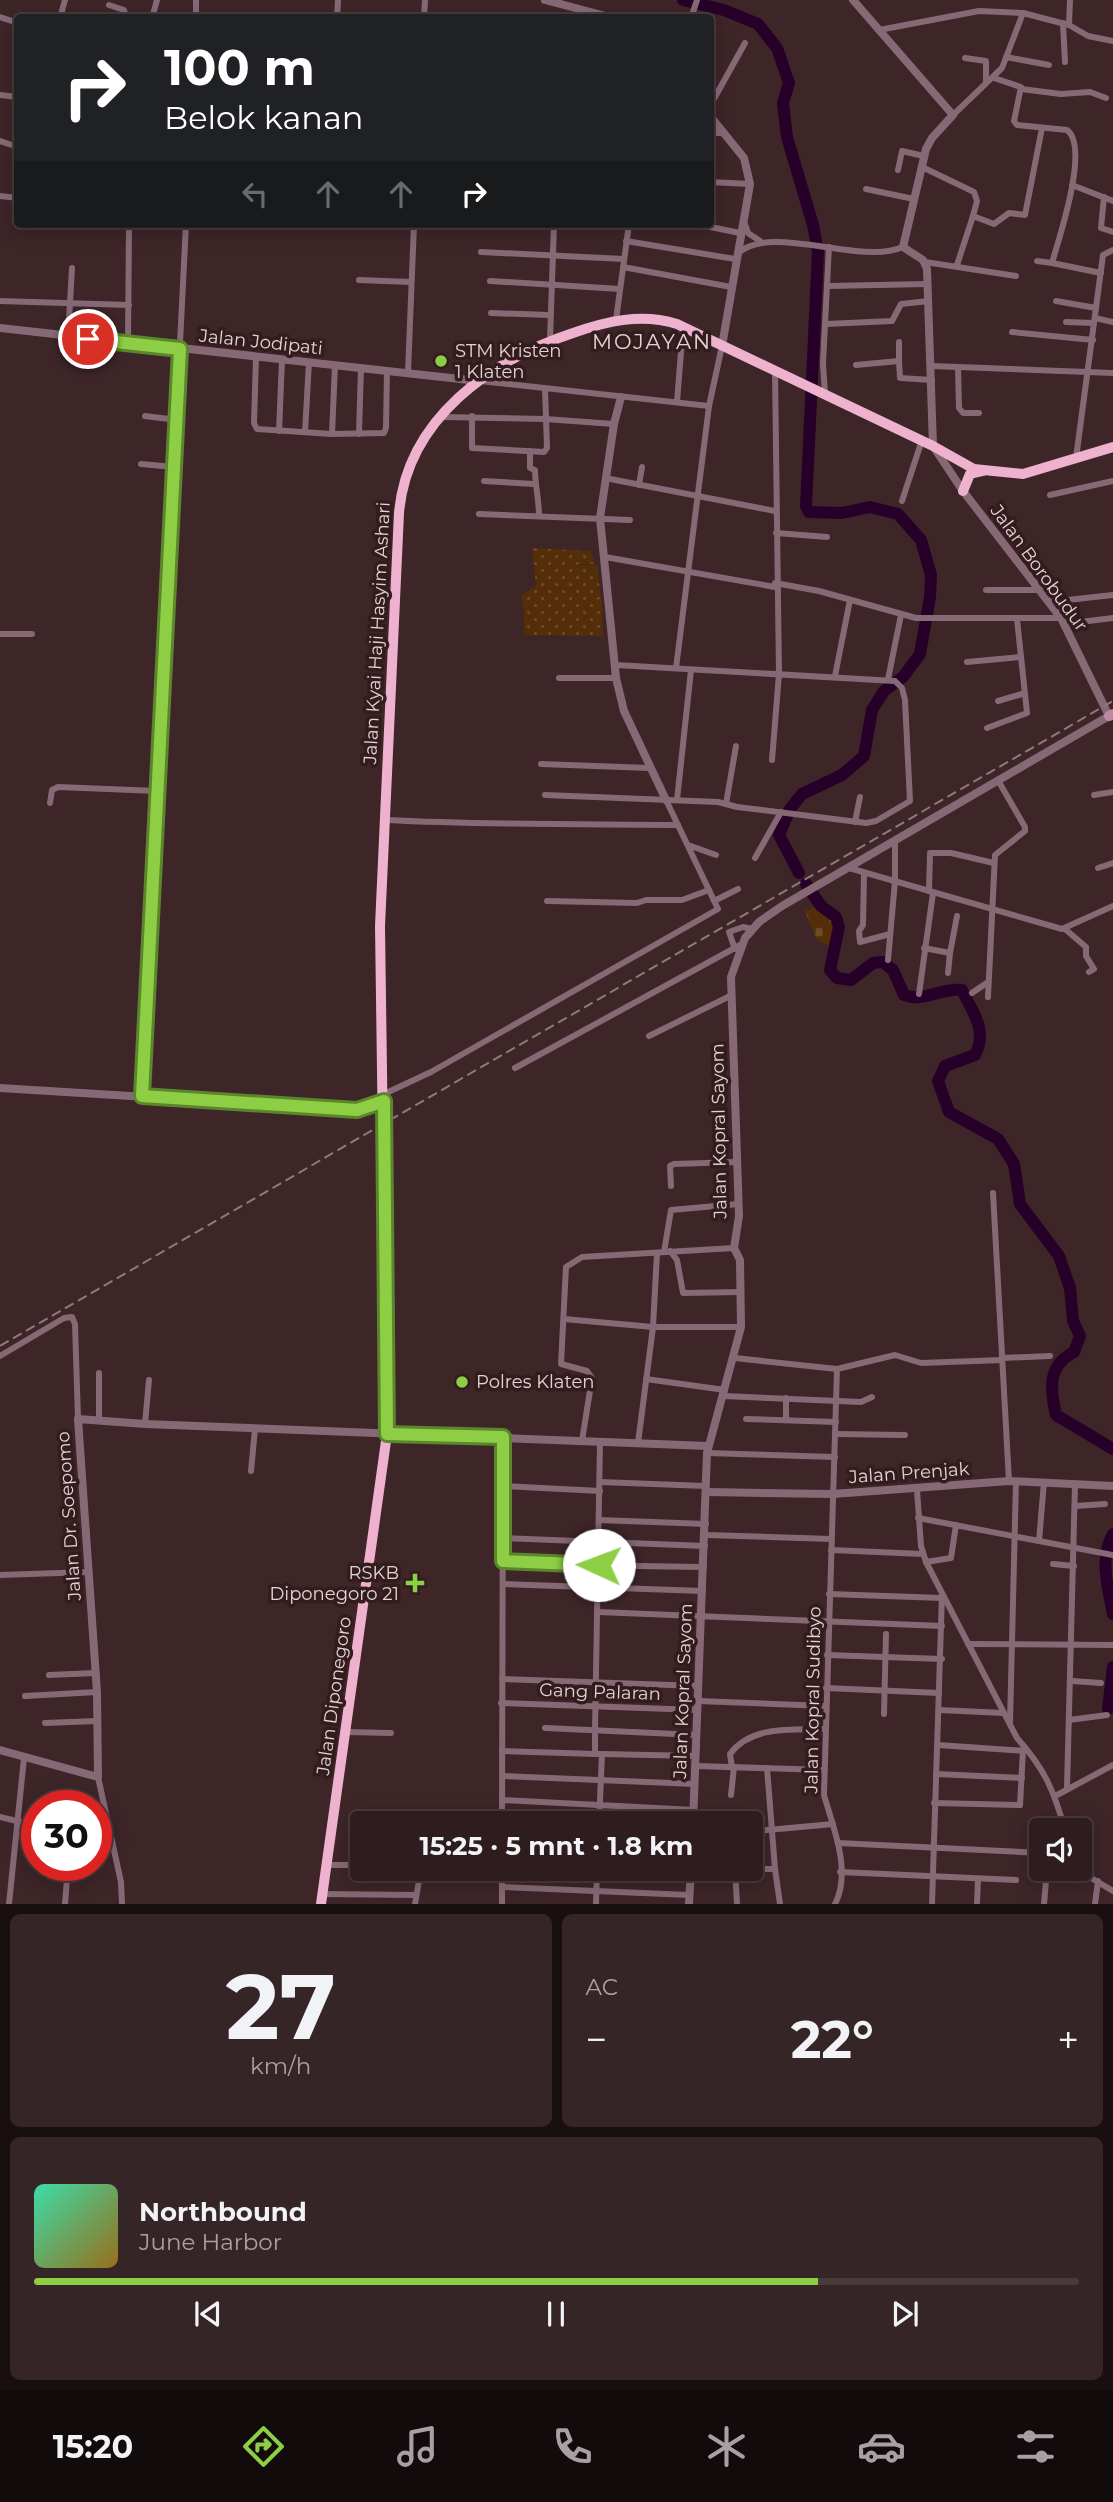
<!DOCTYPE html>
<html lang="id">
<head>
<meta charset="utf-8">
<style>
	:root { --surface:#2e1c1e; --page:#362527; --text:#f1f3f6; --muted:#a7a1a4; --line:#493a3c; --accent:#8dce44 }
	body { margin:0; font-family:Montserrat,sans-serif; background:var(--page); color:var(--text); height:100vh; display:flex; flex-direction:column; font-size:26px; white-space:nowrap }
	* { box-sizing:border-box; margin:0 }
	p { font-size:23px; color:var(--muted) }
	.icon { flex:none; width:38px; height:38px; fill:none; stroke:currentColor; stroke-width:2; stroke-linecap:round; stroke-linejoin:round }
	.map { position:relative; height:1904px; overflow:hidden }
	.drawer { display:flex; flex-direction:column; gap:10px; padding:10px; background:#190f10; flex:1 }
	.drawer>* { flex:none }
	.top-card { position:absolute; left:14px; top:14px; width:700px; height:214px; border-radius:7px; box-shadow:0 4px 18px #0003,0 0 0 2px var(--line); background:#202124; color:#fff; overflow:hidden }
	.tools { position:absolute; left:1029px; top:1818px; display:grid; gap:14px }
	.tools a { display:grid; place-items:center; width:63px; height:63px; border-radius:7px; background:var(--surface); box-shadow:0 4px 18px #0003,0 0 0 2px var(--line); font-size:35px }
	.speed { position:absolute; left:21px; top:1790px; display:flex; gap:14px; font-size:35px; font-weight:700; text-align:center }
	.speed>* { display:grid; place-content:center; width:91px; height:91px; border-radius:50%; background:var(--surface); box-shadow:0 4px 18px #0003,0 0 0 2px var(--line); line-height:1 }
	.speed .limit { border:10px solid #d22; background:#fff; color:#111 }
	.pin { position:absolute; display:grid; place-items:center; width:60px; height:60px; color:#fff; margin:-30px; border:4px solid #fff; border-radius:50%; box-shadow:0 2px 7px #0007 }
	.me { position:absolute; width:77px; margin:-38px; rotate:272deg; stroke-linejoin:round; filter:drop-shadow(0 0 5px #0008) }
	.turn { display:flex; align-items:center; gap:24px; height:147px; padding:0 35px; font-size:32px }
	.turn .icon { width:91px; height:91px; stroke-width:2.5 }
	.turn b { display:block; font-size:49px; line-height:60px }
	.lanes { display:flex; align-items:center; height:66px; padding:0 35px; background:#0003; justify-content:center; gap:35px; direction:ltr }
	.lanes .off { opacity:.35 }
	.big { font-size:52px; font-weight:700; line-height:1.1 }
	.drawer .card { flex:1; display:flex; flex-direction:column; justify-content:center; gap:10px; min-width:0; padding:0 24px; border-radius:10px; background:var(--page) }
	.drawer .dial { align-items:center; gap:0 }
	.dial b { font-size:91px; line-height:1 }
	.song { display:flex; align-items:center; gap:21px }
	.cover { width:84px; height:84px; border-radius:10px; background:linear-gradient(135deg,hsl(160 70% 55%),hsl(40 70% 35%)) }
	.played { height:7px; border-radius:4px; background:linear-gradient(90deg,var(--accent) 75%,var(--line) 75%) }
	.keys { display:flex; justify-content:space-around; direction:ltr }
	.heat { display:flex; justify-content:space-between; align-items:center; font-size:38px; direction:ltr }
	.drawer .tiles { flex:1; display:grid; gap:10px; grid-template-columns:1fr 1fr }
	.card:last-child { grid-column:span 2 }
	.trip { position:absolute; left:350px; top:1811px; width:413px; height:70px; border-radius:7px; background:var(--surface); box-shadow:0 4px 18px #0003,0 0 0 2px var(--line); font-weight:700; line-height:70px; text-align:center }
	.tab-bar { display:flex; height:112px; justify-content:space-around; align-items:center; background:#120b0c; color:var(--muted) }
	.tab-bar .icon { width:49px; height:49px }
	.tab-bar .on { color:var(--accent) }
	.tab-bar b { font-size:32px; color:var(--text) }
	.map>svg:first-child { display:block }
</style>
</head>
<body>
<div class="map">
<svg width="1113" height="1904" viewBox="0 0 1113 1904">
	<defs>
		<pattern id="grass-dots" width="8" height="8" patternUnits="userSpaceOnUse" patternTransform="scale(1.75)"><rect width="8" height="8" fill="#532e08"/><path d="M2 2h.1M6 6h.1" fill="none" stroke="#6c4b2b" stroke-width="1.8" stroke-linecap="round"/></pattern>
		<pattern id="cemetery-stones" width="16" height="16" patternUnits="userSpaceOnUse" patternTransform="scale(1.75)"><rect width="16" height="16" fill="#532e08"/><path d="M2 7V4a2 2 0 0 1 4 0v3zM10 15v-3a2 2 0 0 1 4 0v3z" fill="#6c4b2b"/></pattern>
	</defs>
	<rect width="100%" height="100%" fill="#3d2528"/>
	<path fill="url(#grass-dots)" d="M532,548l59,3 4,13 -31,1h33l4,34h-5l6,1 1,36 -79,-1v-24l-3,-15 15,-10z"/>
	<path fill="url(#cemetery-stones)" d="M821,906c16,10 25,25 9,40l-13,-6 -12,-29z"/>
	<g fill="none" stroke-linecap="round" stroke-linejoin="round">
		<g stroke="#260028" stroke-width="12">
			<path d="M683,0l41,10 34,14 19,24 12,35 -6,20 4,34 26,88 5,27 -12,254 3,6 33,1 28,-6 28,7 23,26 10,35 -1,22 -10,57 -17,23 -19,14 -12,19 -8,46 -22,19 -40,19 -12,15 -11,26 20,38"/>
			<path d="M806,884l15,22 15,11 3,10 -9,43 7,8 14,2 22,-17 10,-1 10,8 11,25c19,8 38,-8 58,-5 11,23 26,40 13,65l-30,11 -7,15 11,31 49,27 16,25 6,40 39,52 11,32 3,33 7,15 -6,16c-27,14 -24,37 -18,63l57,34"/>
			<path d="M1113,1534c-14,23 -5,55 0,80"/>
			<path d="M1108,1709l5,-42"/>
		</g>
		<g stroke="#876976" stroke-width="6">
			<path d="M109,5l15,5 2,8"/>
			<path d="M0,17l18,6"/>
			<path d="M60,18l5,-18"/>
			<path d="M152,18l5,-18"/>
			<path d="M196,18v-18"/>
			<path d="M337,18l1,-18"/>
			<path d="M424,18l1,-18"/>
			<path d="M691,18l6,-18"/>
			<path d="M1063,23l2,39"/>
			<path d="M1069,25l19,11 25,5"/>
			<path d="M879,30l100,-19 44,2"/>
			<path d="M1006,57l43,8"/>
			<path d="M965,58l21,3v21"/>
			<path d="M994,78l27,9 -7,34 3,4 50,5c23,17 -8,108 -15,133l49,10"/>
			<path d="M1021,89l40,5 29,-2 16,6"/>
			<path d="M0,95l18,2"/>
			<path d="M710,106l35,-63"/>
			<path d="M953,115l49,-47 21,-55 46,12 1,-25"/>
			<path d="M710,133h14"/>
			<path d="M0,141l18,6"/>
			<path d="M922,167l52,25 3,9 -4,15"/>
			<path d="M898,170l4,-19 22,5"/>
			<path d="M710,182l40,2"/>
			<path d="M1072,185l41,16"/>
			<path d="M866,189l48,10"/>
			<path d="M0,196l18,2"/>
			<path d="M1104,197l-3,31 12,4"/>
			<path d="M370,224l44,2"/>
			<path d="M696,224l44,9"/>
			<path d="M745,224l3,9 12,8"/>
			<path d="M626,241l109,18"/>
			<path d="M481,252l143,7"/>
			<path d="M737,254c33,-32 123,12 166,-7"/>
			<path d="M1037,261l15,2"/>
			<path d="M925,262l91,14"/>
			<path d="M957,265l16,-49 21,8 15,-11 16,2 17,-87"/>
			<path d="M623,267l108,20"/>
			<path d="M359,280l52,2"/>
			<path d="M490,281l130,8"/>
			<path d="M828,286l99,-2"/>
			<path d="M0,301l129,4"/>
			<path d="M1056,301l40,7"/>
			<path d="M491,313l58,2"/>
			<path d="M1095,318l18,4"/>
			<path d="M616,320l13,-96"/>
			<path d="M1066,322l28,1"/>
			<path d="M826,324l66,-3 9,-17 28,-3"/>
			<path d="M1012,332l81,8"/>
			<path d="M68,337l4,-69"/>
			<path d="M550,340l4,-116"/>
			<path d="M128,344l1,-120"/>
			<path d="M256,357l-2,66 3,6 75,5 52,-1 2,-5 1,-58"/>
			<path d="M899,361v-19"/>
			<path d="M856,365l43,-4 1,17 32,2"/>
			<path d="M932,366l181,7"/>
			<path d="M958,367l1,41 4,5h16"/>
			<path d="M408,372l6,-148"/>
			<path d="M480,381l229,25 13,-60"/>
			<path d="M825,395l-2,-32 6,-116"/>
			<path d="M677,402l6,-75"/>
			<path d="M145,416l32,4"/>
			<path d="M472,416v32l72,4 3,-4 -2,-59"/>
			<path d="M442,417l103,2 69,5"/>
			<path d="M279,431l3,-71"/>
			<path d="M305,432l4,-70"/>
			<path d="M332,434l3,-69"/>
			<path d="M359,434l2,-67"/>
			<path d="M530,451v17l5,2c0,15 4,29 4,46"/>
			<path d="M1076,458l27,-203 10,-5"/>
			<path d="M141,464l33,3"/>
			<path d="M605,478l170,33"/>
			<path d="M484,481l50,3"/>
			<path d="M639,485l3,-18"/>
			<path d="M1050,495l63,-14"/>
			<path d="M902,501l20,-61"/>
			<path d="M479,514l151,6"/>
			<path d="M776,533l51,4"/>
			<path d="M605,557l170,30"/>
			<path d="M775,583l44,8 97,27h145"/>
			<path d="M986,590h54"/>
			<path d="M1049,602l64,-7"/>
			<path d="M1064,624l49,-6"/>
			<path d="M0,634h32"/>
			<path d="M967,662l54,-5"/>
			<path d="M676,668l33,-262"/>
			<path d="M835,676l15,-76"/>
			<path d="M559,678h57"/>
			<path d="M888,679l13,-64"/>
			<path d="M998,701l24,-7"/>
			<path d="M987,728l40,-15 -10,-94"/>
			<path d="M772,760l7,-86 -4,-303"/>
			<path d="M541,764l108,4"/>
			<path d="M545,795l173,7 19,5 129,16 10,-2 34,-20 -5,-101 -3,-12 -7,-7 -279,-16"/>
			<path d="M1094,795l19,-3"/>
			<path d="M677,800l14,-130"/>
			<path d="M50,803l2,-13 6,-3 99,4"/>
			<path d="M726,804l10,-58"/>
			<path d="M386,820c98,5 194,4 292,5"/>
			<path d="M855,822l5,-25"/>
			<path d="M688,845l28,10"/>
			<path d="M755,858l26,-46"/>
			<path d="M849,868l213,61 51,-23"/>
			<path d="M1098,868l15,-5"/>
			<path d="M864,873l-1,52 -4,6 1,11 30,-8"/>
			<path d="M929,891l1,-38h21l43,10"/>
			<path d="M547,901l90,2 9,-3h36l27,-10"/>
			<path d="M714,901l24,-12"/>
			<path d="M1065,929l21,18v9l8,13 -5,3"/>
			<path d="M924,948l26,5 7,-37"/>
			<path d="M735,949l-6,-17 14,-5 9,2"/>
			<path d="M888,960l7,-79v-39"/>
			<path d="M948,973l2,-20"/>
			<path d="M972,993l16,-11"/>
			<path d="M919,994l14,-101"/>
			<path d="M988,997l7,-142 30,-24v-4l-26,-45"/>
			<path d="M649,1036l81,-40"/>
			<path d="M515,1068l227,-124"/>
			<path d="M384,1094l47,-22 287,-163 -52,-109"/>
			<path d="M142,1096l44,-872"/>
			<path d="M671,1186l-1,-20 4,-2 62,-2"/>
			<path d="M993,1193l16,288"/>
			<path d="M670,1251l7,9 6,33 58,-1"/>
			<path d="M664,1252l7,-42 67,-6"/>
			<path d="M564,1319l89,8h88"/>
			<path d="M0,1356l64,-38 8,-1 3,7 3,95"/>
			<path d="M735,1358l102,11 -13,426c9,32 28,76 11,109"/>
			<path d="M1002,1358l48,-2"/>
			<path d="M837,1369l58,-14 26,8 81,-3"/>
			<path d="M646,1379l79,11"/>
			<path d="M723,1396l138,6 11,-5"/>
			<path d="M746,1419l90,3"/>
			<path d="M786,1420v-22"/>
			<path d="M99,1421v-48"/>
			<path d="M145,1424l4,-44"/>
			<path d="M835,1434l70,1"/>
			<path d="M582,1441l10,-63 -5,-7 -26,-7 5,-97 16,-10 152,-9"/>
			<path d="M638,1443l15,-116 4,-74"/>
			<path d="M707,1453l128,4"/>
			<path d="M251,1471l4,-42"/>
			<path d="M600,1482l106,4"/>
			<path d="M503,1486l97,5"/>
			<path d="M917,1490l4,56 5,16 91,176c28,31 37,53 48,92"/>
			<path d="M1075,1506l30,-2"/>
			<path d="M918,1518l195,37"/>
			<path d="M599,1520l107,4"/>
			<path d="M706,1535l125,4"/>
			<path d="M503,1538l202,8"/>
			<path d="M1039,1541l5,-59"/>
			<path d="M831,1550l92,4"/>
			<path d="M503,1561l96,4"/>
			<path d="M926,1562l25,-4 5,-33"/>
			<path d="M1053,1564l21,2"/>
			<path d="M636,1566l68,1"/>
			<path d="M0,1575l89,-3"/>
			<path d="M503,1584l200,7"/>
			<path d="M829,1594l113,4"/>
			<path d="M598,1612l344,14"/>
			<path d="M968,1644l145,1"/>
			<path d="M827,1655l115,4"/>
			<path d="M49,1675l47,-2"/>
			<path d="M502,1679l197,7"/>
			<path d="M1072,1681l29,2"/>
			<path d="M826,1688l113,5"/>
			<path d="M25,1696l72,-4"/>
			<path d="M698,1701l127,5"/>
			<path d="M501,1703l197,7"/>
			<path d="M939,1710l65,3"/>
			<path d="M884,1714l2,-80"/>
			<path d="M1069,1720l38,-5"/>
			<path d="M45,1723l52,-2"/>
			<path d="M1010,1723l6,-242"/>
			<path d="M545,1728l152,7"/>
			<path d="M346,1732l45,1"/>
			<path d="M938,1745l88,6"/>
			<path d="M502,1751l93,3"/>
			<path d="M602,1754l94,2"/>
			<path d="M696,1766l128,4"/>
			<path d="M732,1767l-2,-13c21,-29 63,-24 95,-25"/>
			<path d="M767,1768l8,101"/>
			<path d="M936,1774l86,4"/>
			<path d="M502,1776l193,8"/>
			<path d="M98,1777l23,105 1,22"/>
			<path d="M1067,1788l8,-304"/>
			<path d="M731,1795l3,-28"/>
			<path d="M1057,1795l56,-30"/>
			<path d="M502,1800l192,10"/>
			<path d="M934,1803l86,2 3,-55"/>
			<path d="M0,1817l37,9"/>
			<path d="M502,1824l1,-386"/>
			<path d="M599,1824l3,-70h-7v-24l5,-288"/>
			<path d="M757,1831l76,-7"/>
			<path d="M96,1839l15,4"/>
			<path d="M838,1843l203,10"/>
			<path d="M327,1865h35"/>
			<path d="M1080,1867l6,8 27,16"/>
			<path d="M677,1869h66"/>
			<path d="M735,1869l2,35"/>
			<path d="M751,1869h24l5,35"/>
			<path d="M840,1872l176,8"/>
			<path d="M502,1887l187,8"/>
			<path d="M322,1894l94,1"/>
			<path d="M9,1904l15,-146"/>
			<path d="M65,1904l3,-38"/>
			<path d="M415,1904l6,-35"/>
			<path d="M502,1904v-35"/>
			<path d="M596,1904l1,-35"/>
			<path d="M932,1904l10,-310"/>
			<path d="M977,1904l1,-25"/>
			<path d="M1044,1904l3,-35"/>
			<path d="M1095,1904l3,-23"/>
		</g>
		<g stroke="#876976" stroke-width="8">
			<path d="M545,0l68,18"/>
			<path d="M710,116l34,42 6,26 -28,162"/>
			<path d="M0,328l478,53"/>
			<path d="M621,397l-7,27 -14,94 16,160 8,33 42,89"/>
			<path d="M0,1088l357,22 27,-9"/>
			<path d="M706,1492l127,2 176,-13 104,5"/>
			<path d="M0,1750l98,27 -1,-85 -19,-273 67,5 563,22"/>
			<path d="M693,1824l14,-371 34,-126 -1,-67 -6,-12 5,-32 -8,-239 14,-39 14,-16 23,-16 327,-190 -48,-98 -98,-127 -30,-45 -6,-177 -4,-9 -20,-13 23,-98 6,-11 21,-23 -100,-115"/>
			<path d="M689,1904l2,-35"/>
		</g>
		<path stroke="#ba8aa0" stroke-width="10" d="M1109,716l4,-2"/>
		<g stroke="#eeb2ce" stroke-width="10">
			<path d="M963,491l7,-17 13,-3"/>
			<path d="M321,1904l66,-470 -7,-508 19,-413c8,-94 92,-153 174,-180 34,-12 68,-20 104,-9l256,122 41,23 49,5 90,-27"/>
		</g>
		<path stroke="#8e7a7c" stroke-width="2" stroke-dasharray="10 5" stroke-linecap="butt" d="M0,1346l1113,-645"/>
	</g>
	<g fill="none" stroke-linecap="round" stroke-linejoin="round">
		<g stroke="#5c862c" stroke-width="18">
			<path id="route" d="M88,339l92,10 -38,747 215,14 27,-9 3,333 116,3v124l96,4"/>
		</g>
		<use href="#route" stroke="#8dce44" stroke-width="12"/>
	</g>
	<g fill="#8dce44" stroke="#331c1e" stroke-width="2.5">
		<circle cx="441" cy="361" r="7"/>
		<circle cx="462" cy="1382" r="7"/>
		<path d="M411.5 1572.5h7v7h7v7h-7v7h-7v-7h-7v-7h7z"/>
	</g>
	<g text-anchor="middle" stroke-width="7" stroke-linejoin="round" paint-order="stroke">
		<g font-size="18" fill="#e3d3d4" stroke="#331c1e">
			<text transform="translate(261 342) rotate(6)" y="6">Jalan Jodipati</text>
			<text transform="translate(1039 568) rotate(54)" y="6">Jalan Borobudur</text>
			<text transform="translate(377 633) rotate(-87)" y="6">Jalan Kyai Haji Hasyim Ashari</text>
			<text transform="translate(719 1131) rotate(-91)" y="6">Jalan Kopral Sayom</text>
			<text transform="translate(909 1473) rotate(-4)" y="6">Jalan Prenjak</text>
			<text transform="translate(69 1516) rotate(-94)" y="6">Jalan Dr. Soepomo</text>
			<text transform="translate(683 1691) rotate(-88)" y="6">Jalan Kopral Sayom</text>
			<text transform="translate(600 1692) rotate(2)" y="6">Gang Palaran</text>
			<text transform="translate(334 1696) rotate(-82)" y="6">Jalan Diponegoro</text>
			<text transform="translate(813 1700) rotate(-89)" y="6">Jalan Kopral Sudibyo</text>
		</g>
		<g font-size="18" fill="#e3d3d4" stroke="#331c1e" text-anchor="start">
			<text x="455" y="357">STM Kristen<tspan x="455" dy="21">1 Klaten</tspan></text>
			<text x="476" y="1388">Polres Klaten</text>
			<text x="399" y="1579" text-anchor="end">RSKB<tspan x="399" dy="21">Diponegoro 21</tspan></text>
		</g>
		<g font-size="21" letter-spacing="2" fill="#e3d3d4" stroke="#331c1e">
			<text x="652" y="349">MOJAYAN</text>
		</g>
	</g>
</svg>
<div class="tools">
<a><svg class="icon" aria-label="sound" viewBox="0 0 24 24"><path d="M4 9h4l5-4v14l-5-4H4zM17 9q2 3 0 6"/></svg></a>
</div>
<div class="speed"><div class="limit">30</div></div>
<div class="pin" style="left:88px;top:339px;background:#d93025"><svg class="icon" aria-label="arrive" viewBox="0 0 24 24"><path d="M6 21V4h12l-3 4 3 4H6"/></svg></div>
<svg class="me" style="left:599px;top:1565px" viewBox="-20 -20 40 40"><circle r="19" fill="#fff"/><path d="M0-13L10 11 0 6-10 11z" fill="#8dce44"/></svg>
<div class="trip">15:25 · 5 mnt · 1.8 km</div>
<div class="top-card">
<div class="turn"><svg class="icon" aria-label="right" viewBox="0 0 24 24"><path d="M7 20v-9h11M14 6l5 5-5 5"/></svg><div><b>100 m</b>Belok kanan</div></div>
<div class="lanes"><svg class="icon off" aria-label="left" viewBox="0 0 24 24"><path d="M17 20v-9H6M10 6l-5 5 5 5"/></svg><svg class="icon off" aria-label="ahead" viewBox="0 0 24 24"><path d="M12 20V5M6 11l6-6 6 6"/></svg><svg class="icon off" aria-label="ahead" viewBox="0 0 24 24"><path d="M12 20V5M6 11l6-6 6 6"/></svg><svg class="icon" aria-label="right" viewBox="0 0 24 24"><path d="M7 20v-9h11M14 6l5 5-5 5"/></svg></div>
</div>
</div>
<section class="drawer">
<div class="tiles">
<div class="card dial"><b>27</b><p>km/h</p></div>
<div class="card"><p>AC</p>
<div class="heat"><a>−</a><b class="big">22°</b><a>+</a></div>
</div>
<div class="card">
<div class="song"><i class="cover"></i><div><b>Northbound</b><p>June Harbor</p></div></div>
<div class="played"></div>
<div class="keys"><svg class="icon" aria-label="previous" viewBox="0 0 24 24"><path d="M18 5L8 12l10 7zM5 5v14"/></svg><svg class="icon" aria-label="pause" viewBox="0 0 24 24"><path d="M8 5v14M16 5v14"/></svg><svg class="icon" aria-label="next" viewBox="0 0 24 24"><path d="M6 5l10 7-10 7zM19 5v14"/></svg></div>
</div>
</div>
</section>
<nav class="tab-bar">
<b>15:20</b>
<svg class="icon on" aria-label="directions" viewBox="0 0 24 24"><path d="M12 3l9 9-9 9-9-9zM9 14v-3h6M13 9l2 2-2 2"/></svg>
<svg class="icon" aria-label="music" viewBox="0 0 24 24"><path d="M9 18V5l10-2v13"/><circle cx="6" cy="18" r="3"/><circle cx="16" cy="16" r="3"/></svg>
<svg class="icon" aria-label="phone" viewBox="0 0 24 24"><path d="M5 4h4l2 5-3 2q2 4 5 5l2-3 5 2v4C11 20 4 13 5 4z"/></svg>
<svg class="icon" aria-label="climate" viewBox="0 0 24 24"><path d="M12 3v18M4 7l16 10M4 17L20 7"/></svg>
<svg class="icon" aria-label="car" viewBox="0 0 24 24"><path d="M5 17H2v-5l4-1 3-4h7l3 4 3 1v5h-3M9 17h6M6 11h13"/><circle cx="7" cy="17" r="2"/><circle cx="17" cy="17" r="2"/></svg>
<svg class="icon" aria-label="filters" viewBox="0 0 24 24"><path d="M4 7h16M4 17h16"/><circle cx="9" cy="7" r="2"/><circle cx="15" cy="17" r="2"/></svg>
</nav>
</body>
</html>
